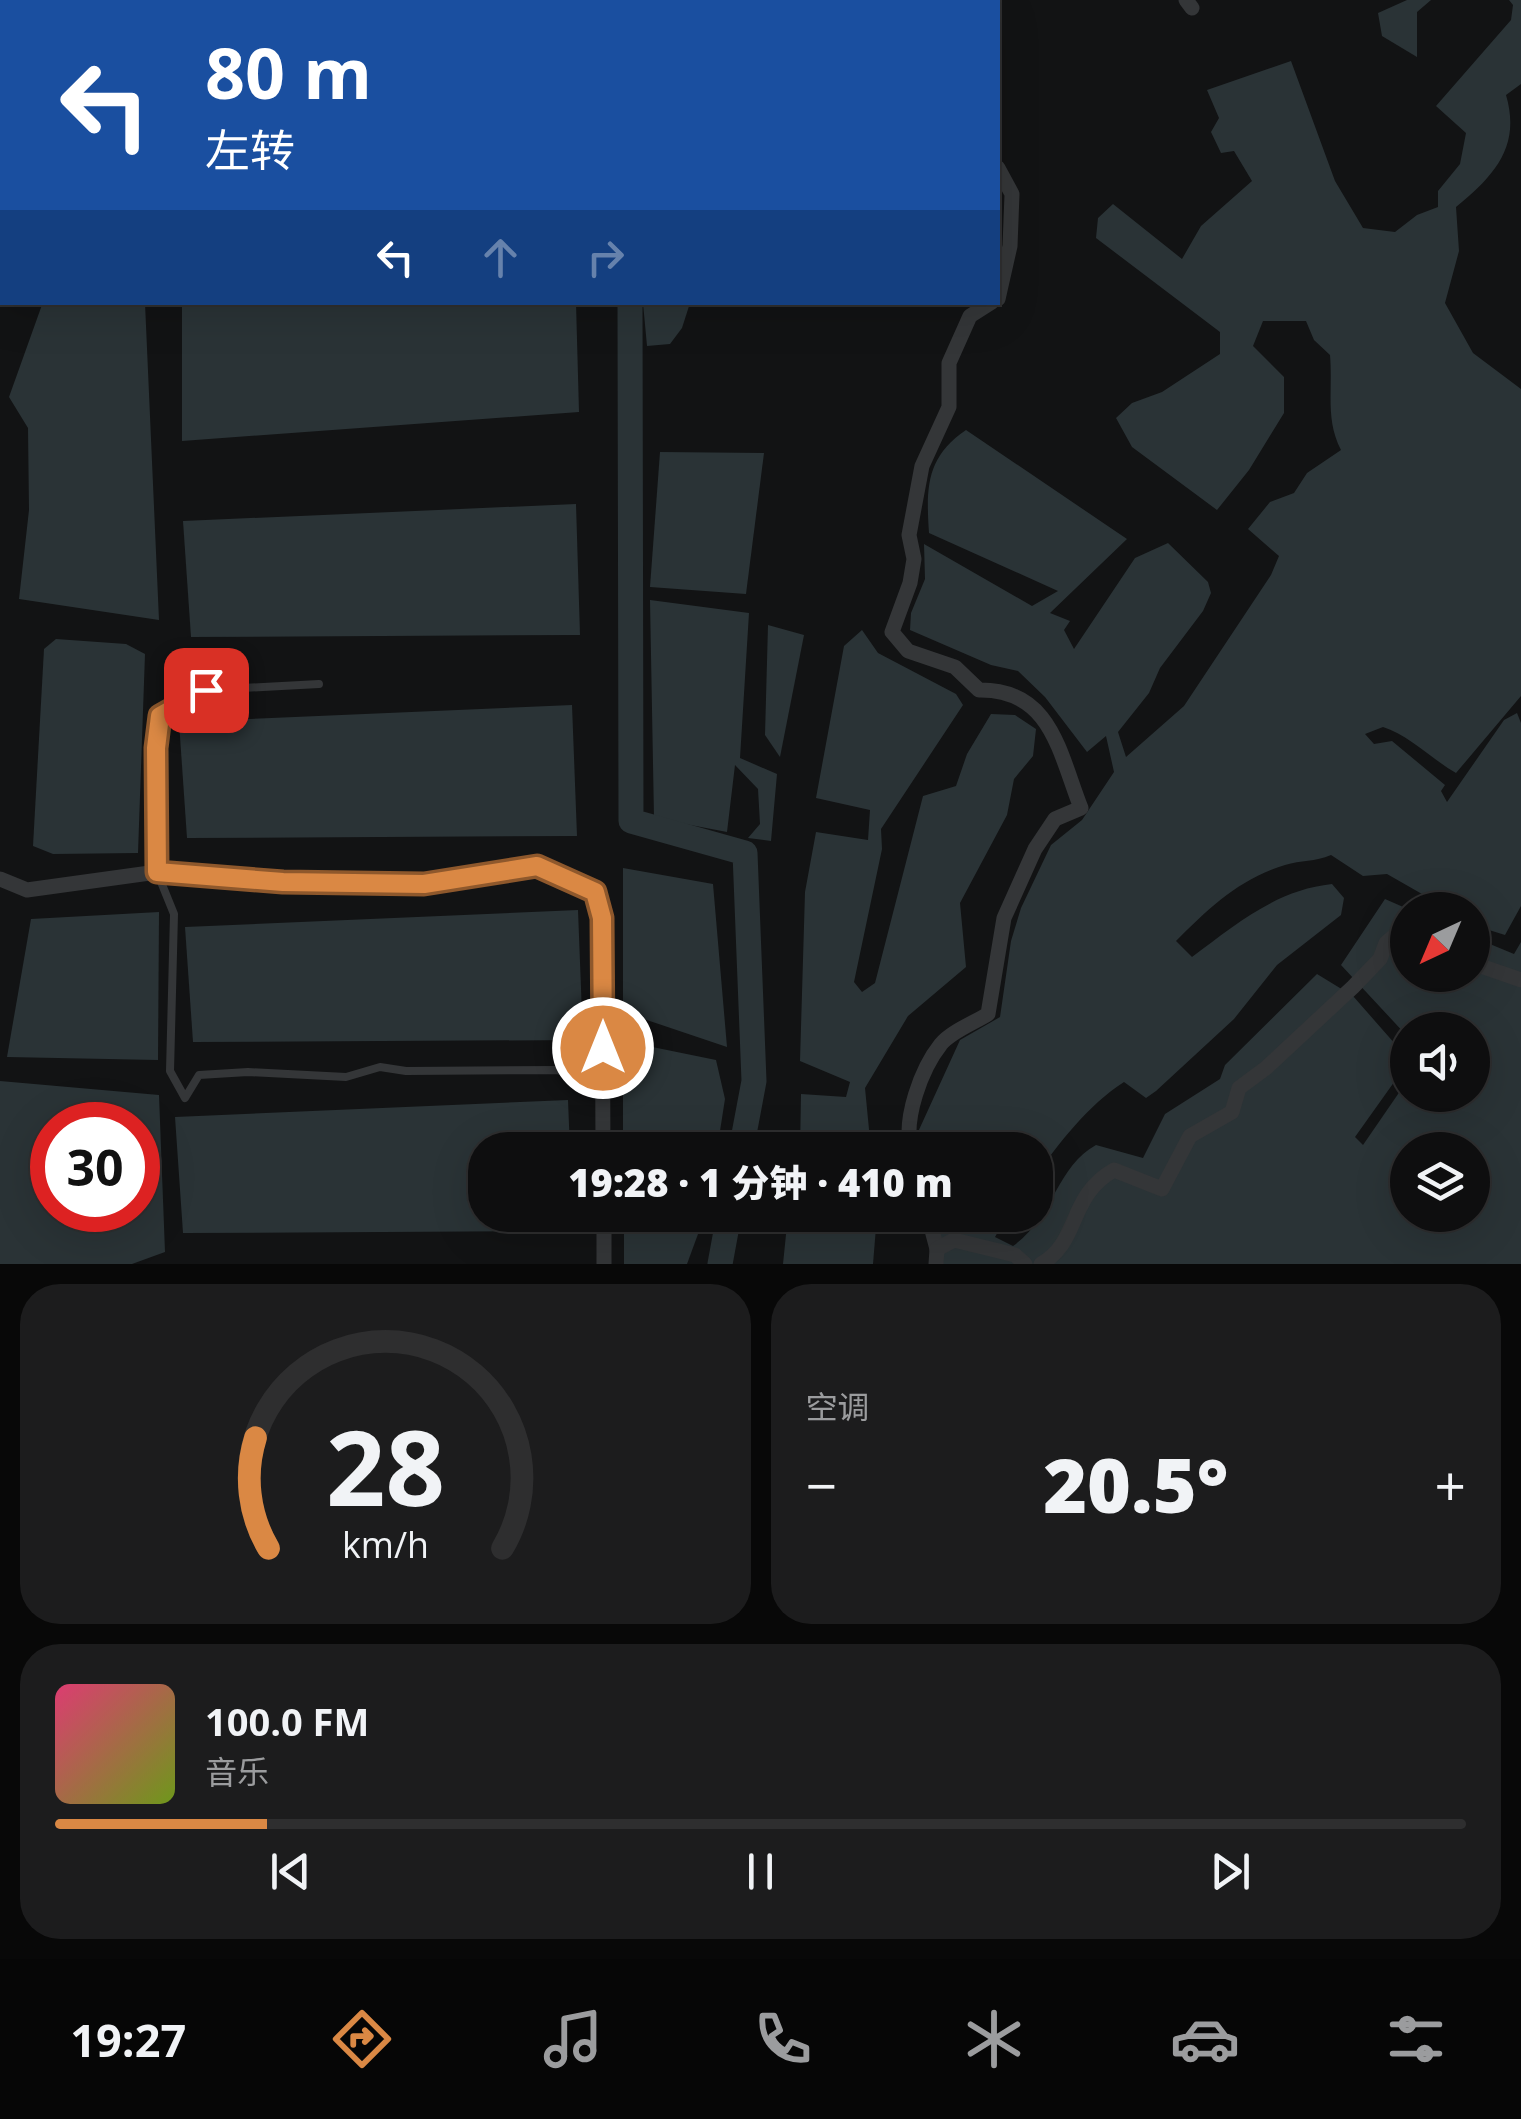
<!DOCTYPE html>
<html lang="zh">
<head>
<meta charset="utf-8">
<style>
	:root { --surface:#0e0e0f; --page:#1c1c1d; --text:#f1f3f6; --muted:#9b9c9e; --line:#2e2e2f; --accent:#da8844 }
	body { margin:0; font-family:"Open Sans","Noto Sans SC",sans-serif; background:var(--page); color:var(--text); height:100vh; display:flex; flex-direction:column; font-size:38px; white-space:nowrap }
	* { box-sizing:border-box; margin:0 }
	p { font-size:32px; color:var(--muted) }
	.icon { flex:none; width:55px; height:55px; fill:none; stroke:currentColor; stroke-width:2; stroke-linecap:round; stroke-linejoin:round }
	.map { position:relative; height:1264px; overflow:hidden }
	.sheet { display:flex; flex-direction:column; gap:20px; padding:20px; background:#080808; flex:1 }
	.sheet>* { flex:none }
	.top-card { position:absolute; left:0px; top:0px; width:1000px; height:305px; box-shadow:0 10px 40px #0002,0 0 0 2px var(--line); background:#1a4fa0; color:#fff; overflow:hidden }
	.needle { width:65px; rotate:224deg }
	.tools { position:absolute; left:1390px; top:892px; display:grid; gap:20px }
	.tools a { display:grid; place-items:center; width:100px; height:100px; border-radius:50%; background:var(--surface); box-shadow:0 10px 40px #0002,0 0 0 2px var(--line); font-size:50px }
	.speed { position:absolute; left:30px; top:1102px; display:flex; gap:20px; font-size:50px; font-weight:700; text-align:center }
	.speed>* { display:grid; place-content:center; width:130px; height:130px; border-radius:50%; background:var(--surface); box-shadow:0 10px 40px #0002,0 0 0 2px var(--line); line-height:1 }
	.speed .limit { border:15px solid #d22; background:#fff; color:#111 }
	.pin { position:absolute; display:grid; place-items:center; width:85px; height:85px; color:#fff; margin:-42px; border-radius:20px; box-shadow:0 5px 15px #0006 }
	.me { position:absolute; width:110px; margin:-55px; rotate:0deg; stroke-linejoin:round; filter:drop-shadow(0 0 8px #0008) }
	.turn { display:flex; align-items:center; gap:35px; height:210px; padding:0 40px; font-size:45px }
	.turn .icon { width:130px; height:130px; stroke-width:2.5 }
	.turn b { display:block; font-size:70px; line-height:85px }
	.lanes { display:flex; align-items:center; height:95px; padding:0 40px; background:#0003; justify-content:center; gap:50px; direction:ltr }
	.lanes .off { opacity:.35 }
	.big { font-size:75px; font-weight:800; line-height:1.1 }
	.sheet .card { flex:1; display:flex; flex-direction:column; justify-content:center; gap:15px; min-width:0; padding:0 35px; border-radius:40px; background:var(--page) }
	.sheet .dial { align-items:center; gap:0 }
	.dial svg { height:260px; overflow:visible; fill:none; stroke:var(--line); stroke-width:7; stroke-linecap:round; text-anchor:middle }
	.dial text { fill:var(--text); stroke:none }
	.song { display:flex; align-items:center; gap:30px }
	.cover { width:120px; height:120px; border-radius:15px; background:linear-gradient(135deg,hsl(340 70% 55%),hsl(80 70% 35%)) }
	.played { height:10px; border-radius:5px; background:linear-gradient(90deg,var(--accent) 15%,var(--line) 15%) }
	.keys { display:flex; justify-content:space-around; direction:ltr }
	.heat { display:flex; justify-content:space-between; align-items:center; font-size:55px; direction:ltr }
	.sheet .tiles { flex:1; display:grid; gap:20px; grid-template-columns:1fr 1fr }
	.card:last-child { grid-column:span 2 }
	.trip { position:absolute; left:468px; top:1132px; width:585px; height:100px; border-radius:40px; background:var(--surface); box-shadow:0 10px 40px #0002,0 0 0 2px var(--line); font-weight:800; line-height:100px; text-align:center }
	.dock { display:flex; height:160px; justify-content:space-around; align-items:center; background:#060606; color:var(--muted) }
	.dock .icon { width:70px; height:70px }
	.dock .on { color:var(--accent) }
	.dock b { font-size:45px; color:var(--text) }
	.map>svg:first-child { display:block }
</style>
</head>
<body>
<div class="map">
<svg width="1521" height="1264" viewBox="0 0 1521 1264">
	<rect width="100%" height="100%" fill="#121314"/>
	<g fill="#2a3336" fill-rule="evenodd">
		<path d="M0,0h146l-144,2v23z"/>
		<rect x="188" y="0" width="390" height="2"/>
		<path d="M1407,0h24l-14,12v45l-35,-21 -4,-23z"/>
		<path d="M1509,0h12v84l-15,11c15,51 -11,80 -50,112l3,44 -14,52 28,50 48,36v307l-65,77c-23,-13 -49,-39 -73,-46l-18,7 9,10 18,-3 53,44 -4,6 6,11 57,-82 13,-7 4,10v183l-16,29 -32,-10 -1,-15h-22l-63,-36 -24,2 -32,-21c-16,7 -30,5 -46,10 -46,14 -76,43 -109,76l16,16c44,-33 84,-67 140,-73l12,14 -3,17 -64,50 -43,54 -78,72 -10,7 -22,-16c-36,23 -65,61 -89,95v-27h-115l-2,-18 42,-92 40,-23 11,-76 10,-33 30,-63 31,-25 32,-48 -8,-36 -19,16 -42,-55 -27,-26 -27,-6 -81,-35 1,-17 14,-34 -1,-35 108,62 26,-15 -129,-58c-3,-45 -3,-76 37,-103l161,109 -77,74 20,8 -6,9 10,19 61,-91 33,-15 40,39 3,11 -8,18 -43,57 -11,25 -31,39 8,25 58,-51 87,-131 8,-19 -31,-27 22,-27 24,-9 13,-20 34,-23c-16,-31 -8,-59 -11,-95l-16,-15 -8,-19h-43l-10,25 31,31v36l-35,57 -32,40 -85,-63 -16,-29 16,-15 30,-11 58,-38v-22l-124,-94 2,-20 15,-14 69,55 19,-33 51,-45 -18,-30 -13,2 -10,-21 8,-14 -12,-28 84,-29 44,120 28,47 32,4 22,-17 21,-8v-16l22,-27 6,-31 -30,-27 75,-86 2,-15z"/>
		<path d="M0,60h2l-2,237z"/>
		<path d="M43,302l102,1 14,317 -140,-21 10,-89 -1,-82 -19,-31z"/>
		<path d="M182,303h394l3,109 -397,29z"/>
		<path d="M643,303h47l-8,25 -12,16 -23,2z"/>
		<path d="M660,452l104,1 -18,141 -96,-7z"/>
		<path d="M576,504l4,131 -389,2 -8,-116z"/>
		<path d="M650,600l99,13 -9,145 37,16 -6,67 -23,-3 12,-14 -2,-35 -23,-24 -8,67 -73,-14z"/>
		<path d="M768,625l36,10 -24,122 -15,-22z"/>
		<path d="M862,630l16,23 78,41 7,11 -82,124 1,20 -28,133 8,10 13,-9 48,-187 33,-10 11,-32 24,-40 24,1 21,14 -3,27 -19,23 -7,36 -47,88 6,64 -58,49 -43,72 6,62h-71l1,-56 45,3 4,-15 -50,-21 5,-169 11,-60 52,8 2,-30 -54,-12 28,-152z"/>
		<path d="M56,639l70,5 19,10 -7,199 -85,1 -20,-8 11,-197z"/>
		<path d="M572,705l5,131 -390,2 -8,-116z"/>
		<path d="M623,868l90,16 14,163 -104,-35z"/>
		<path d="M1385,899l25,11 -2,65h64l1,-38 41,17 7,-12v322h-581l-1,-49h77l-9,1 -12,21 18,9c40,-28 44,-80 83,-101l47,13 22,-44 55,-35 5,-14 92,-91 36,22 50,57 -6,25 -42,59 8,8 44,-64 1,14h64v-65h-64l-1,6 -66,-71zM1408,1150h64v65h-64z"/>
		<path d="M578,910l5,130 -390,2 -8,-115z"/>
		<path d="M159,912l-1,148 -151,-3 24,-138z"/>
		<path d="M623,1041l93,19 9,39 -8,51h-94z"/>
		<path d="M0,1081l159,14 6,157 -33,12h-132zM52,1125h86v85h-86z"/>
		<path d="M568,1100l2,50h-85v65h87l1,16 -390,2 -8,-116z"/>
		<path d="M624,1215h81l-18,49h-63z"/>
		<path d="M788,1215h89l-4,49h-90z"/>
	</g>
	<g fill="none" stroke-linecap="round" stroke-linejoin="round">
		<g stroke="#2a3336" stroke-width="25">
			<path d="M629,0v2"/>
			<path d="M630,302l1,519 114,32 9,228 -13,69"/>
			<path d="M720,1264l9,-49"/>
		</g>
		<path stroke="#343638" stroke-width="8" d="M319,684l-113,6 -46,27 -4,31 1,124 17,42 -4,157 15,27 14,-23 49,-3 98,5 34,-10 26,4 151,-1c17,6 29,0 44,9"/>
		<g stroke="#343638" stroke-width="15">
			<path d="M887,0l2,2"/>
			<path d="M1186,0l6,8"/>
			<path d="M998,168l14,26 -2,52 -12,53"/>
			<path d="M0,879l27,11 130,-18 126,10 141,1 113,-17 58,26 7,26 1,232"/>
			<path d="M1472,963l49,17"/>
			<path d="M911,1150c-8,-31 10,-81 30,-106 11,-13 33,-21 47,-30l16,-96 31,-69 20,-30 26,-11c-22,-56 -30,-119 -102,-118l-24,-23 -47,-16 -16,-19 18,-49 4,-24 -5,-24 13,-69 27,-59v-44l21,-47 22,-14"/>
			<path d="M604,1215v49"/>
			<path d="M928,1215l9,34"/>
			<path d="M936,1264l1,-15 17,-9 61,15 10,9"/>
			<path d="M1041,1264c39,-22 27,-68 73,-94l48,19 28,-53 42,-24 7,-24 27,-20 87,-81 27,-28 6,-16 22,-19"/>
		</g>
	</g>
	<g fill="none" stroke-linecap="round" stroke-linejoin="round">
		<g stroke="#8e582c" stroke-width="25">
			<path id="route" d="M206,690l-46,26 -4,32 1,124 126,10 141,2 113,-18 58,26 7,26 1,130"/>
		</g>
		<use href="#route" stroke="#da8844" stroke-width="18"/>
	</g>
</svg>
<div class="tools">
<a><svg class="needle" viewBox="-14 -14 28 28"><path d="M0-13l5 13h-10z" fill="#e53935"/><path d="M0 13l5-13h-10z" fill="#9b9c9e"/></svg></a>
<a><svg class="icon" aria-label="sound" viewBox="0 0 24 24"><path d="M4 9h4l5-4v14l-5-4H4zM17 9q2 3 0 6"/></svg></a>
<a><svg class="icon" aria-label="layers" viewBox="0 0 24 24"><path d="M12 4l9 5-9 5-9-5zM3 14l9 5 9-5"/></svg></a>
</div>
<div class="speed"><div class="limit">30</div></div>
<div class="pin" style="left:206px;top:690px;background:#d93025"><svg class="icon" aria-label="arrive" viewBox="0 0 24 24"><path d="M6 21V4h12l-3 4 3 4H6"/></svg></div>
<svg class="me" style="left:603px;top:1048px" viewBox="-20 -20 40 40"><circle r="17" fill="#da8844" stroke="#fff" stroke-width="3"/><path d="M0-11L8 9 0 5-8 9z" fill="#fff"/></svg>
<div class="trip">19:28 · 1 分钟 · 410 m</div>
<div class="top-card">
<div class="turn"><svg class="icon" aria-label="left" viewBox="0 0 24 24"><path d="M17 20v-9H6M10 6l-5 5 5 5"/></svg><div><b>80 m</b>左转</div></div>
<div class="lanes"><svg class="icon" aria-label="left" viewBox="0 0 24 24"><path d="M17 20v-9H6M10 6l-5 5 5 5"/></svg><svg class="icon off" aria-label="ahead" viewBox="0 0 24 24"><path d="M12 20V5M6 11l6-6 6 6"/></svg><svg class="icon off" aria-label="right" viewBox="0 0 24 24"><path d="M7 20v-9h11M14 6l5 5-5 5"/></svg></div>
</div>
</div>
<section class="sheet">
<div class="tiles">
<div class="card dial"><svg viewBox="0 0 100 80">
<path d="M14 69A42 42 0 1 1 86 69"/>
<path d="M14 69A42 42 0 0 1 10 35" stroke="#da8844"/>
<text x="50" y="56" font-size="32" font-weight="700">28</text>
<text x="50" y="72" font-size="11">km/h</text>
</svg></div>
<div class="card"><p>空调</p>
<div class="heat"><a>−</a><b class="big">20.5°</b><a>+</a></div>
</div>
<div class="card">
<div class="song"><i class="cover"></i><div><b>100.0 FM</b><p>音乐</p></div></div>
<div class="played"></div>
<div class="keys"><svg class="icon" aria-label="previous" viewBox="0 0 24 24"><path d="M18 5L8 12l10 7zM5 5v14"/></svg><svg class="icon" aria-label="pause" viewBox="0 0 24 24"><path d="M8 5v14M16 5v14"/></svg><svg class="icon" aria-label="next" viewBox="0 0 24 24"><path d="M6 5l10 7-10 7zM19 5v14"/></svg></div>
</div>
</div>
</section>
<nav class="dock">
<b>19:27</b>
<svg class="icon on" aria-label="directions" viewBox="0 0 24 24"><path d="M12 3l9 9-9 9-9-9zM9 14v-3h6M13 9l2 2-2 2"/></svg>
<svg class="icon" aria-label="music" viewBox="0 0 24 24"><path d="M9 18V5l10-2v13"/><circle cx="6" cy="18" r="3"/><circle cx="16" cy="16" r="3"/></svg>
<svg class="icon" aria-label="phone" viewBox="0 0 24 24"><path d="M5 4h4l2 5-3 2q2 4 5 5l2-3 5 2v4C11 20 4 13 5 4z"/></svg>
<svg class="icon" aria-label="climate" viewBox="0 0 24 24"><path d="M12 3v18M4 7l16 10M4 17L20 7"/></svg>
<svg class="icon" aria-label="car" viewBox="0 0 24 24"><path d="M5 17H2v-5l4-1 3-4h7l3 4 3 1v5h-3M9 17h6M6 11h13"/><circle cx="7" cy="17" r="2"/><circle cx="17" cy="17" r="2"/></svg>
<svg class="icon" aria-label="filters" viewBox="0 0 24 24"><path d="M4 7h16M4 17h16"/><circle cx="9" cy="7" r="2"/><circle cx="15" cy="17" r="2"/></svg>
</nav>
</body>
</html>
